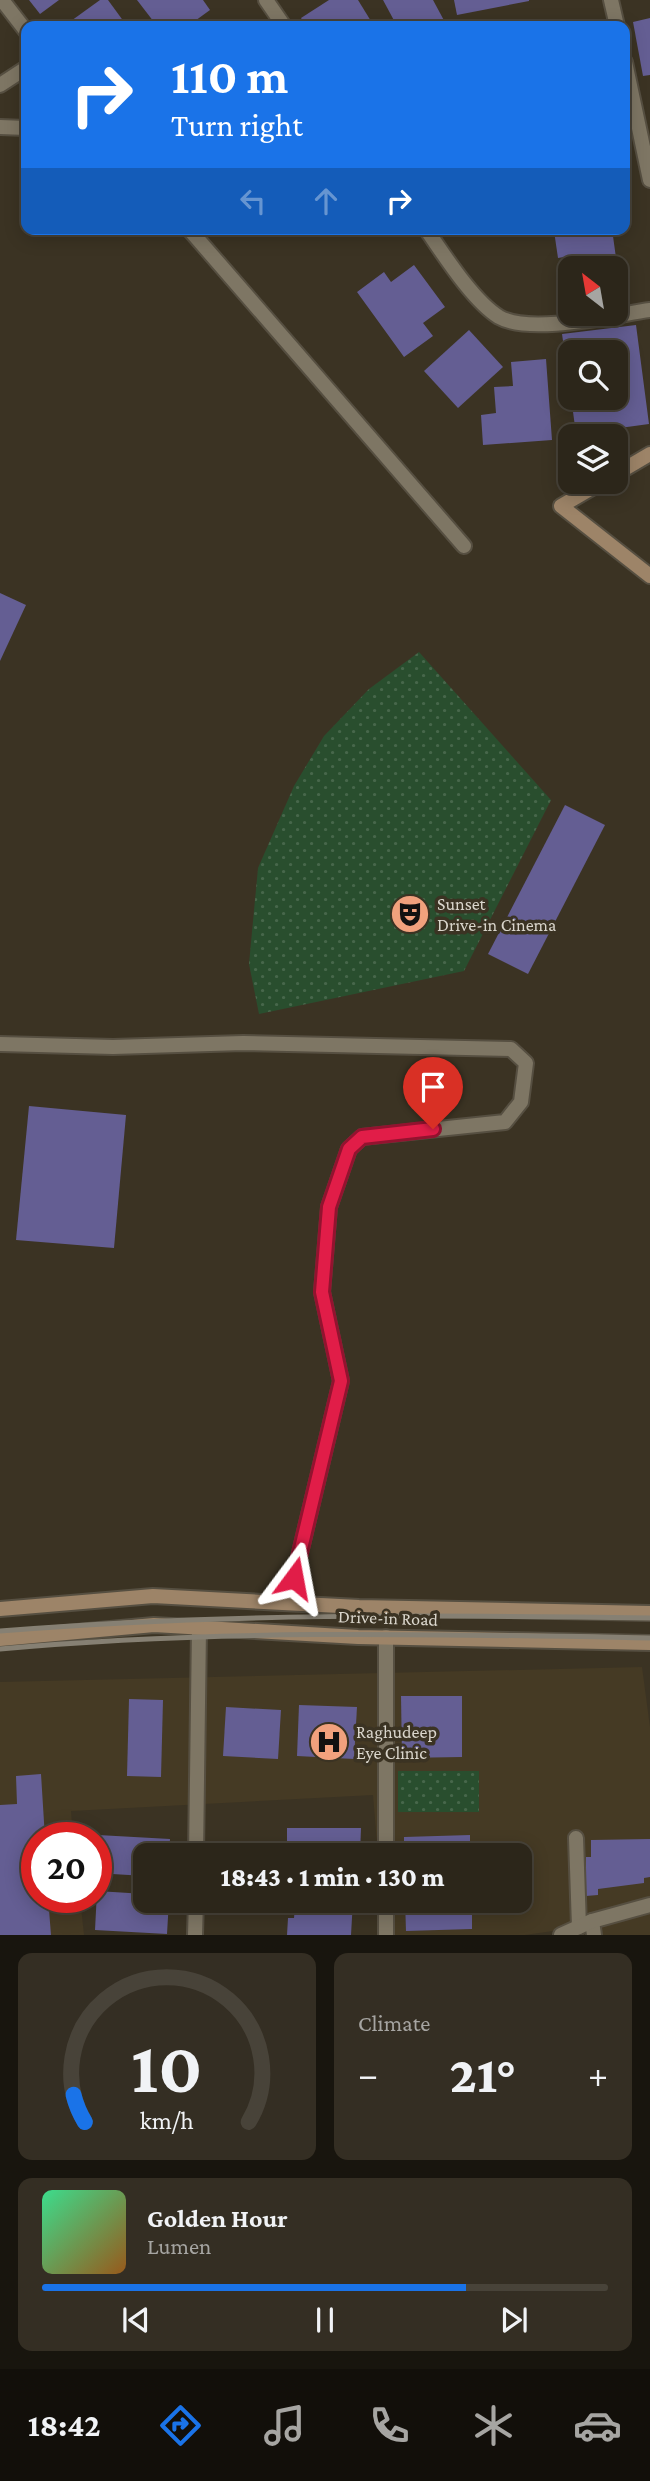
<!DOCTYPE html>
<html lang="en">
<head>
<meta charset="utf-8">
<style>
	:root { --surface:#2c261a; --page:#342e23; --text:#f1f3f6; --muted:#a6a5a2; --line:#484339; --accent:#1a73e8 }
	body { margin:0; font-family:"Crimson Pro",serif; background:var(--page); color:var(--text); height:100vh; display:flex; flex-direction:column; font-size:26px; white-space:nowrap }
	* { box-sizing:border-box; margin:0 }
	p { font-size:23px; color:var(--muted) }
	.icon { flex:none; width:38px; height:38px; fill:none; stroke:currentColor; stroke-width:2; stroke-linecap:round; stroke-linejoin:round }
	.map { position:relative; height:1935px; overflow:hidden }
	.sheet { display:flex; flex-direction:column; gap:18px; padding:18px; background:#18150e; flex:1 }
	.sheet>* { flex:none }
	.banner { position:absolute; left:21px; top:21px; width:609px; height:214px; border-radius:14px; box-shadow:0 4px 18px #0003,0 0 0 2px var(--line); background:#1a73e8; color:#fff; overflow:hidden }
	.needle { width:46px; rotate:329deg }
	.tools { position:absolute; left:558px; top:256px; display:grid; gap:14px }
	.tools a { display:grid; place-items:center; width:70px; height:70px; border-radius:14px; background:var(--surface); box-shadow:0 4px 18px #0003,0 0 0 2px var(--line); font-size:35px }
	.speed { position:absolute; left:21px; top:1822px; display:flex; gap:14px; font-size:35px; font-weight:700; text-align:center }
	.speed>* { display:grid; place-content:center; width:91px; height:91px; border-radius:50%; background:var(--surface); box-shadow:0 4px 18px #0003,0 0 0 2px var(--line); line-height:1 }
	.speed .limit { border:10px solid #d22; background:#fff; color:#111 }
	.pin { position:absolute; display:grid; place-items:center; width:60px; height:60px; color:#fff; margin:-72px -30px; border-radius:50% 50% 50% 0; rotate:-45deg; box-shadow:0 0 7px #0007 }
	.pin .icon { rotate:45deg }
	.me { position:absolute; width:77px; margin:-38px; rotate:13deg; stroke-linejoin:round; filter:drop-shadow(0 0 5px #0008) }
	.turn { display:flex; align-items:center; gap:24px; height:147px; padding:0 35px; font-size:32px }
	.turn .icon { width:91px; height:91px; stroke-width:2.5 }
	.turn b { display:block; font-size:49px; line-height:60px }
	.lanes { display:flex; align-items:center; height:66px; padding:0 35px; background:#0003; justify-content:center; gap:35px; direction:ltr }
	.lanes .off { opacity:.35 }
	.big { font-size:52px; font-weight:800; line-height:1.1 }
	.sheet .card { flex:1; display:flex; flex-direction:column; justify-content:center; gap:10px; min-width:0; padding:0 24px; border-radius:14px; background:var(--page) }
	.sheet .dial { align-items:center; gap:0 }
	.dial svg { height:182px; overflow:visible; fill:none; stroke:var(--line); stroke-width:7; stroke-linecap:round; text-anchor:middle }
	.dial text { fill:var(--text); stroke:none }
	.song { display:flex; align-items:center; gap:21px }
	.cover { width:84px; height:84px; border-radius:10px; background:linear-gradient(135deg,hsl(150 70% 55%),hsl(30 70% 35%)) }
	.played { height:7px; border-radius:4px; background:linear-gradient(90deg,var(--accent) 75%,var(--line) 75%) }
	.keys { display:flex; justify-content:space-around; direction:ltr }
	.heat { display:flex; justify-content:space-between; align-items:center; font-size:38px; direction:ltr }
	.sheet .tiles { flex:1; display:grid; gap:18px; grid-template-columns:1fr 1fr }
	.card:last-child { grid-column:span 2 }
	.trip { position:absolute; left:133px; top:1843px; width:399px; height:70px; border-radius:14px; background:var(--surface); box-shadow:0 4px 18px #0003,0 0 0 2px var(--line); font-weight:800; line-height:70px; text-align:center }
	.menu { display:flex; height:112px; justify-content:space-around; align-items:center; background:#120f0a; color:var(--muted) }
	.menu .icon { width:49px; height:49px }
	.menu .current { color:var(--accent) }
	.menu b { font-size:32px; color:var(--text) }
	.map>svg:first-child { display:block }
</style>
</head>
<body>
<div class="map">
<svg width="650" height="1935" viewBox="0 0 650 1935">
	<defs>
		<pattern id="green-dots" width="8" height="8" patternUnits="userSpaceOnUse" patternTransform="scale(1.75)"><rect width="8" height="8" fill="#294e2e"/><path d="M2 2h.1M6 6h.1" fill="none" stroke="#47674b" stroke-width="1.8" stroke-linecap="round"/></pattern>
	</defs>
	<rect width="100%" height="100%" fill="#3b3323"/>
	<path fill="#453a24" d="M642,1667l8,60v208h-89l-1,-5 -35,5h-141l-3,-34 139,-1v-45h-142l-5,-60 -302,16 2,26 -36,1v59h43l4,38h-84v-253z"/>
	<g fill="url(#green-dots)">
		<path d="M419,652l132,148 -87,171 -205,43 -10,-50 9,-96 36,-82 30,-50 45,-47z"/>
		<rect x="398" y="1771" width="81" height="41"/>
	</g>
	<g fill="#645e93">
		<path d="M29,0h30l-19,14z"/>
		<path d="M100,0h8l19,26h-63z"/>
		<path d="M137,0h66l7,10 -22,16h-31z"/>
		<path d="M329,0h29l16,26h-68l-5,-8z"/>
		<path d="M383,0h50l14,26h-50z"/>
		<path d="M454,0h75v1l-72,14z"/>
		<path d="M650,18v57l-7,1 -10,-54z"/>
		<path d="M565,229h47l5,36 -47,3v14l-8,2 -3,-18 12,-2 -1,-8 -12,2 -4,-27z"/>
		<path d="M414,265l31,42 -22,16 10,13 -29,21 -47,-65 27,-20 7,10z"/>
		<path d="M636,325l13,99 -73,10 -5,-37h45v-45h-46l-1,31 -7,-49z"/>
		<path d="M469,330l34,37 -45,41 -34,-37z"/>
		<path d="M546,359l6,81 -69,5 -2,-30 15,-2 -2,-26 19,-1 -2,-24z"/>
		<path d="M0,593l26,12 -26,56z"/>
		<path d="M565,805l40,20 -77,149 -40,-20z"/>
		<path d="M29,1106l97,9 -12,133 -98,-8z"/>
		<path d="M401,1696h61v61l-60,1z"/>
		<path d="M129,1699l34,1 -2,77 -34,-1z"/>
		<path d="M299,1705l58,2 -3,52 -57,-3z"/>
		<path d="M226,1707l55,3 -3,49 -55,-3z"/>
		<path d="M41,1774l4,64h-8v59h11l3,38h-51v-130l17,-1 -1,-28z"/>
		<path d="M287,1828h74l-1,27h-73z"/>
		<path d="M98,1835l72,4 -1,16h-24v21l-49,-3z"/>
		<path d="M470,1835v20h-66v-18z"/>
		<path d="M650,1839v38l-6,1v5l-46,6v6l-12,1v-39h5v-17z"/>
		<path d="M97,1891l48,3v6h24l-2,34 -72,-4z"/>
		<path d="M289,1900h64l-2,35h-64l1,-17h6l1,-12h-7z"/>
		<path d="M405,1900h67v29l-66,2z"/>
	</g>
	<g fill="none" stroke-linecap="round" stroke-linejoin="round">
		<g stroke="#564f41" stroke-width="18">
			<g id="lane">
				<path d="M0,127l26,1"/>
				<path d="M189,229l275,317"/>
				<path d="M0,1044l113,3 130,-4 268,6 15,14 -5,39 -16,20 -143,15 -13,12 -20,58 -7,85 19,89 -47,197 -10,25"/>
			</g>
		</g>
		<g stroke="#564f41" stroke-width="18">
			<g id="street">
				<path d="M2,0l24,31"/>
				<path d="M266,0l18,26"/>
				<path d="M611,0l6,26"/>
				<path d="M625,62l25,118"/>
				<path d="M0,85l26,-17"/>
				<path d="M426,229c18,26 47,72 73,88 31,18 115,-2 151,-7"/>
				<path d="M576,1838l3,89"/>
				<path d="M196,1855l3,-227"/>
				<path d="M386,1855v-218"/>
				<path d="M592,1921l2,14"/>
				<path d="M195,1935l1,-35"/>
				<path d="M386,1935v-35"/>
				<path d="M561,1935l31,-14 58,-16"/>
			</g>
		</g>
		<g stroke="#564f41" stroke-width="18">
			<g id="secondary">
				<path d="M616,474l34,-20"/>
				<path d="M604,481l-43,25 89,70"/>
				<path d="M0,1609l153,-13 206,11 291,6"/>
				<path d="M0,1639l154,-14 204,12 292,6"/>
			</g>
		</g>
		<use href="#lane" stroke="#7e7664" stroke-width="14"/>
		<use href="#street" stroke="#7e7664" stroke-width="14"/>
		<use href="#secondary" stroke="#9d8468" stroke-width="14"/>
		<g stroke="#868073" stroke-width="5">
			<path d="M0,1631c216,-18 433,-16 650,-13"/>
			<path d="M0,1649c216,-20 434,-15 650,-11"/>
		</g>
	</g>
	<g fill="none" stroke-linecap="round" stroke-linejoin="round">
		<g stroke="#92132f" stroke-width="18">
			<path id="route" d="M294,1578l47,-197 -19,-89 7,-85 20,-58 13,-12 71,-8"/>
		</g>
		<use href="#route" stroke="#e11d48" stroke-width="12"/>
	</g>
	<defs>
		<g id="theatre-disc" transform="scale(2.0125)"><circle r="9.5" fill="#f1a17d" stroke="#3b3323"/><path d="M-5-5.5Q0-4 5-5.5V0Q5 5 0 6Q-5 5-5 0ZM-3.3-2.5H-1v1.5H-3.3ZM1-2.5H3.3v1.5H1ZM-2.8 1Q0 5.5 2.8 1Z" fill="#111"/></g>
		<g id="hospital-disc" transform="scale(2.0125)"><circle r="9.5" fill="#f1a17d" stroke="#3b3323"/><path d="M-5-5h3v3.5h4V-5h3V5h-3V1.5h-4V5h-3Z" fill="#111"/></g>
	</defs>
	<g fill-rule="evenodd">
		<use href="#theatre-disc" x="410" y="914"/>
		<use href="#hospital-disc" x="329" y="1742"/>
	</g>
	<g text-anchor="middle" stroke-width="7" stroke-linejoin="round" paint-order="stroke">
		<g font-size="18" fill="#dad6cc" stroke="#3b3323" text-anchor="start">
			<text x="437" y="910">Sunset<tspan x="437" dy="21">Drive-in Cinema</tspan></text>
			<text x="356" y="1738">Raghudeep<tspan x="356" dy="21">Eye Clinic</tspan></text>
		</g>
		<g font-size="18" fill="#dad6cc" stroke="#3b3323">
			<text transform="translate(388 1618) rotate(2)" y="6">Drive-in Road</text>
		</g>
	</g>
</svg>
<div class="tools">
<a><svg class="needle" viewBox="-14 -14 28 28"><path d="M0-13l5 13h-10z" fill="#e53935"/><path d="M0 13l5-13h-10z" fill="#a6a5a2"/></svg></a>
<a><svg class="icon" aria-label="search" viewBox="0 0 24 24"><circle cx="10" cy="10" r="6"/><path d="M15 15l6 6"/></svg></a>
<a><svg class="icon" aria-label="layers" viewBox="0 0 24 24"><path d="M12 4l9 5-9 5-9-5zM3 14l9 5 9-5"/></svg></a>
</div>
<div class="speed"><div class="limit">20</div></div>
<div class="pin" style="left:433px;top:1129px;background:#d93025"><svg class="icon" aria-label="arrive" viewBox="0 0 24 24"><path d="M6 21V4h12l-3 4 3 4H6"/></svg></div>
<svg class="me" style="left:294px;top:1578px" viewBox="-20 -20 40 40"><path d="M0-17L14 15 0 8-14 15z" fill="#e11d48" stroke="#fff" stroke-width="4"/></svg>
<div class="trip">18:43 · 1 min · 130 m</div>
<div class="banner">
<div class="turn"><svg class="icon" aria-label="right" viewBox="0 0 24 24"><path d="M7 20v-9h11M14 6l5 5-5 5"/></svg><div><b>110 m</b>Turn right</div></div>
<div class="lanes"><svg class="icon off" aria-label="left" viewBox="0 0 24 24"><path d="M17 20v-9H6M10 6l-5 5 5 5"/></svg><svg class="icon off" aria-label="ahead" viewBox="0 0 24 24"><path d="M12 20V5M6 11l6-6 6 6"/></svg><svg class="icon" aria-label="right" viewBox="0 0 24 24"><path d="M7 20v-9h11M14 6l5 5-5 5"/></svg></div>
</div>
</div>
<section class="sheet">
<div class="tiles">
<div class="card dial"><svg viewBox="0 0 100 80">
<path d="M14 69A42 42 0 1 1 86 69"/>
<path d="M14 69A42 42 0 0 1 9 57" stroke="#1a73e8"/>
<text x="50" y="56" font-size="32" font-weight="700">10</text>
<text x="50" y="72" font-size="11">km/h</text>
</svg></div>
<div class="card"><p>Climate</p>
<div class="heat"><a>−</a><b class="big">21°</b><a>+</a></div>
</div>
<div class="card">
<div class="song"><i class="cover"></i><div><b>Golden Hour</b><p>Lumen</p></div></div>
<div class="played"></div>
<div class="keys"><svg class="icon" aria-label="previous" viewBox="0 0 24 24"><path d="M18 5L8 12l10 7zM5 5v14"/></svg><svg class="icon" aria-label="pause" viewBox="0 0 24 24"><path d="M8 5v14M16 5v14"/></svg><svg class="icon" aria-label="next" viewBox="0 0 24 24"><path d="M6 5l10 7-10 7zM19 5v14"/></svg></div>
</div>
</div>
</section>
<nav class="menu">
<b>18:42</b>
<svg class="icon current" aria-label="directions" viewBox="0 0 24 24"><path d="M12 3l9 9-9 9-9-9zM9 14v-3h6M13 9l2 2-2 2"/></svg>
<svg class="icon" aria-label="music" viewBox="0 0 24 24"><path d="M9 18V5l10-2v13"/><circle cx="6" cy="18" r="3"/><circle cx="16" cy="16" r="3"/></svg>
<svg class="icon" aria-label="phone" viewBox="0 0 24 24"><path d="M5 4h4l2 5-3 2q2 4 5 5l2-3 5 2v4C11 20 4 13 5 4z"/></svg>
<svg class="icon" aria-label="climate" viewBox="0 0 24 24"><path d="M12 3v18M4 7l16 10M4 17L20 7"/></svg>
<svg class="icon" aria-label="car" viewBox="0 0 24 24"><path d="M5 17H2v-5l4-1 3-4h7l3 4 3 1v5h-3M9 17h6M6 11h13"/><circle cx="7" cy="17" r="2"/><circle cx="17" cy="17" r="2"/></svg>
</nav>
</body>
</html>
